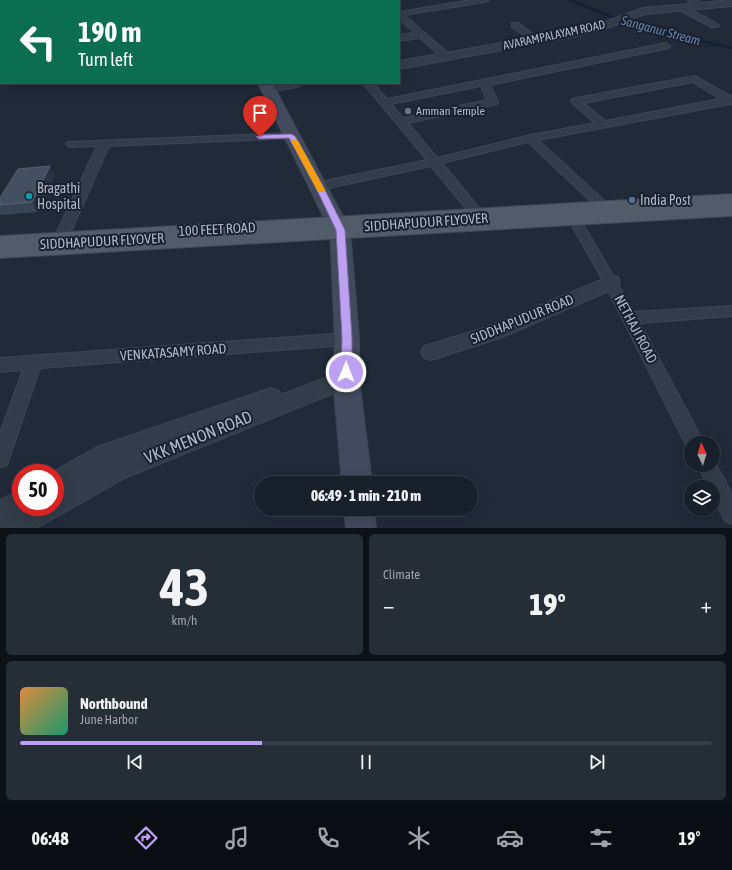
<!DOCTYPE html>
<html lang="en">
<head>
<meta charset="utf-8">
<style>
	:root { --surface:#18202b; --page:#252d37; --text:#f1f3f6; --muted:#9fa3a9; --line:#363e47; --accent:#bca0f2 }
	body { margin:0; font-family:"Asap Condensed",sans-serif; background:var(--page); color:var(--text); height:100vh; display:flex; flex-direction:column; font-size:15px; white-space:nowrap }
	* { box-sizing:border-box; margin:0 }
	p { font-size:13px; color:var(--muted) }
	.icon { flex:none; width:22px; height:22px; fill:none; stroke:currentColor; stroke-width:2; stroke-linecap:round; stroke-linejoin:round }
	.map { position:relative; height:528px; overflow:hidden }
	.sheet { display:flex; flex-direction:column; gap:6px; padding:6px; background:#0d1218; flex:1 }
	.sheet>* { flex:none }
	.banner { position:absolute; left:0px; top:0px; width:400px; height:84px; box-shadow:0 4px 16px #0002,0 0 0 1px var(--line); background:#0b6e4f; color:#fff; overflow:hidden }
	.needle { width:26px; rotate:356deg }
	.buttons { position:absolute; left:684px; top:436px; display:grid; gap:8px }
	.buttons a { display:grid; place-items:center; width:36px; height:36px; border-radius:50%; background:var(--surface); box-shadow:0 4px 16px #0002,0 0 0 1px var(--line); font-size:20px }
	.speed { position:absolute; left:12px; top:464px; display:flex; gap:8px; font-size:20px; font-weight:700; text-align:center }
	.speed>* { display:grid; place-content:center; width:52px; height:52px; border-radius:50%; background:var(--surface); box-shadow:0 4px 16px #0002,0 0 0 1px var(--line); line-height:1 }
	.speed .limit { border:6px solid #d22; background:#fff; color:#111 }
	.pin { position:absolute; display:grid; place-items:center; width:34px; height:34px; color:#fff; margin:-41px -17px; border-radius:50% 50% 50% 0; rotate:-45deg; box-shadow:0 0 4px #0007 }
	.pin .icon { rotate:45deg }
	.me { position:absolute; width:44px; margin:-22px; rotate:1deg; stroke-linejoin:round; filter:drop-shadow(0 0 3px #0008) }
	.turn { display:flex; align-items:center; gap:14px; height:84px; padding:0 12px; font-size:18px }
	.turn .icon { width:52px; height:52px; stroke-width:2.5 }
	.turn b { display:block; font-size:28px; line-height:34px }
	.big { font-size:30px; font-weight:800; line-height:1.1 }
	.sheet .card { flex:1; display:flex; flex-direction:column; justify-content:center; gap:6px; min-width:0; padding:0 14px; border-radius:6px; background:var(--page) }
	.sheet .dial { align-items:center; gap:0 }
	.dial b { font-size:52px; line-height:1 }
	.song { display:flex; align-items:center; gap:12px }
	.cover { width:48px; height:48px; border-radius:6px; background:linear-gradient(135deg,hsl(30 70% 55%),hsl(160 70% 35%)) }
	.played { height:4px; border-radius:2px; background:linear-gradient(90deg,var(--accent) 35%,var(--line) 35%) }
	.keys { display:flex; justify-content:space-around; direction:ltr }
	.heat { display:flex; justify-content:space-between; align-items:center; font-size:22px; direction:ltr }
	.sheet .tiles { flex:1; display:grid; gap:6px; grid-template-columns:1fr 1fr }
	.card:last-child { grid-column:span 2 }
	.trip { position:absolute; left:254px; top:476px; width:224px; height:40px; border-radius:20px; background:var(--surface); box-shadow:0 4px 16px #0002,0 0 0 1px var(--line); font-weight:800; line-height:40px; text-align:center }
	.tab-bar { display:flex; height:64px; justify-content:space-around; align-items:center; background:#0a0d11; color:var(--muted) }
	.tab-bar .icon { width:28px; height:28px }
	.tab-bar .current { color:var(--accent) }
	.tab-bar b { font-size:18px; color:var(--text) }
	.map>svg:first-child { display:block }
</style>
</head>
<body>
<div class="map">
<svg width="732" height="528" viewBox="0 0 732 528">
	<rect width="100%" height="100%" fill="#202a39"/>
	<path fill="#2e2b3a" d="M0,0h146l-145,1 -1,79z"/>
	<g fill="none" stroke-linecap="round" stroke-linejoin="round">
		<path stroke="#132137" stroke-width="2.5" d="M570,0l67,27 95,21"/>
		<g stroke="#3d4553" stroke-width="2">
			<g id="minor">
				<path d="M0,0h24l-23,1 -1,2z"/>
				<rect x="147" y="0" width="8" height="1"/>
				<path d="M376,0h8l1,1h-8z"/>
				<path d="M471,0h18l-4,2 -81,13 46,40 1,2 -1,2h-6l-24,-21 -21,3v-6l16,-2 -16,-14v-7z"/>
				<path d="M687,0h10l7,5 -4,2z"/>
				<path d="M677,5h6l36,20 -1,2h-6l-35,-18z"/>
				<path d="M512,23h6l23,17 -1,2h-6l-22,-15z"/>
				<rect x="0" y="26" width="1" height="4"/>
				<path d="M666,43l4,3 -1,2 -179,37 8,17 -1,2 -89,19 29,35 93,-23 65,-12 -23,-20 -1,-2 1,-2 4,-1 119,-22 37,21v6l-2,1 -192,36 70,64 2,3 -2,3h-8l-72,-68 -86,21 42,51 -1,3h-10l-42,-51 -102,22 -4,-1 -2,-3 2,-3 4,-1 98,-20 -64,-77h10l14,16zM693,82l27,17 -115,22 -21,-18zM481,86l6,14 -84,18 -12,-14z"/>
				<path d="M0,78l1,5h3l-4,1z"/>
				<path d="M291,133l4,1 1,2 -1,2 -186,8 -41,92 -2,3 -5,1 -5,-1 -2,-3 43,-92 -25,1 -4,-1 -2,-2 2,-2z"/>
				<path d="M569,206l4,1 2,3 59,102 98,-6v10l-92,7 64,120h-13v7l-3,-1 -84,-167 -41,-72 2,-3z"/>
				<path d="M347,333l6,2 2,4 -2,4 -6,2 -307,23 -31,91 -2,6 -7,2v-34l23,-63 -23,2v-14z"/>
				<path d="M713,459l19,35v30l-7,-3 -12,-24v-10h-5l-10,-22h15z"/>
			</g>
		</g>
		<g stroke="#3d4553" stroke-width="2">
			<g id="tertiary">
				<path d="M732,0v6l-87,8 -38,14 -30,8 -178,33v-8l177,-31 23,-6 44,-16z"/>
				<path d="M274,83h28l-2,3 -4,1 -29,5 -4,-1 -2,-3 2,-3z"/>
				<path d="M611,276l7,1 2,5 -2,5 -118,51 -69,22 -7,-2 -3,-6 3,-6 63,-19z"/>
				<path d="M346,370l8,3 3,6 -3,6 -227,92 -91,51h-36v-28l21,-10v17h34v-34h-4l46,-26 174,-59 8,3 2,4z"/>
			</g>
		</g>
		<g stroke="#3d4553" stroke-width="2">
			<g id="secondary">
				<rect x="287" y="0" width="12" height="1"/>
				<path d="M258,83h14l78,147 9,109v40l13,104h-30l-9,-104 2,-40 -5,-109z"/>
				<path d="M344,509h30l2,19h-30z"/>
			</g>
		</g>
		<use href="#minor" fill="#333c4a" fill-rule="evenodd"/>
		<use href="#tertiary" fill="#333c4a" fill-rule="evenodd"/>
		<use href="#secondary" fill="#414b5d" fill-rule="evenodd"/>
		<g stroke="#3d4553" stroke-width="24" stroke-linecap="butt">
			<path id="primary-bridge" d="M0,247l732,-42"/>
		</g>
		<use href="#primary-bridge" stroke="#515b6a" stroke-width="22"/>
	</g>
	<path fill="#374456" d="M50,166l4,10 -17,36 -36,3 -1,-1v-16z"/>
	<path fill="#283446" d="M50,166l4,10 -17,36 -5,-10z"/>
	<path fill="#445062" stroke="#546072" d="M50,166l-18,36 -32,3v-7l18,-29z"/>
	<path fill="#bca0f2" stroke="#7a689d" d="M291,134l4,2 28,50 22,44 7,108v34l-2,3 -4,2 -3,-2 -2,-3 1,-34 -6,-108 -21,-44 -26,-48 -29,1 -4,-2 4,-2z"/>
	<path fill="#f59e0b" d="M294,139l4,2 27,49 -1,2h-6l-1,-2 -26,-49z"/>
	<circle fill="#6b7280" stroke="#19212e" stroke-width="1.5" cx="408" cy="111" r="4"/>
	<circle fill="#0f9aa8" stroke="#19212e" stroke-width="1.5" cx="29" cy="196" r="4"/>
	<circle fill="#5c6f8a" stroke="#19212e" stroke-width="1.5" cx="632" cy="200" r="4"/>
	<g text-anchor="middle" stroke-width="4" stroke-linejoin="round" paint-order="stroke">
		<g font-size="12" fill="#aeb7c6" stroke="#19212e">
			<text transform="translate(554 35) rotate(-12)" y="4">AVARAMPALAYAM ROAD</text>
		</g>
		<g font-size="12" fill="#aeb7c6" stroke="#19212e" text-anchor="start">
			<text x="416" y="115">Amman Temple</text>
		</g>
		<g font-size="13" font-style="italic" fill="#6480a7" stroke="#19212e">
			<text transform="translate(661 30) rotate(15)" y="5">Sanganur Stream</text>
		</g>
		<g font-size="14" fill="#aeb7c6" stroke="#19212e" text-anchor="start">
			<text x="37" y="193">Bragathi<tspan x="37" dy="16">Hospital</tspan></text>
			<text x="640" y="205">India Post</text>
		</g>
		<g font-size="14" fill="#aeb7c6" stroke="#19212e">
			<text transform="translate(426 222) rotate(-4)" y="5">SIDDHAPUDUR FLYOVER</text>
			<text transform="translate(217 229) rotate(-3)" y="5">100 FEET ROAD</text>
			<text transform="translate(102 241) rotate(-3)" y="5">SIDDHAPUDUR FLYOVER</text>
			<text transform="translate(522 319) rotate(-22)" y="5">SIDDHAPUDUR ROAD</text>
			<text transform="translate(636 329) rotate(62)" y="5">NETHAJI ROAD</text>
			<text transform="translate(173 352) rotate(-4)" y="5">VENKATASAMY ROAD</text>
		</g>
		<g font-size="17" fill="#aeb7c6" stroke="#19212e">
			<text transform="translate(198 437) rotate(-22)" y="6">VKK MENON ROAD</text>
		</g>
	</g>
</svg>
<div class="buttons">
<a><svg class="needle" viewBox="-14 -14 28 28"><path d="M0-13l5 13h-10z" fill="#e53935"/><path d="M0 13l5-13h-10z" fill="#9fa3a9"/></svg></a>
<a><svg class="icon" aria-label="layers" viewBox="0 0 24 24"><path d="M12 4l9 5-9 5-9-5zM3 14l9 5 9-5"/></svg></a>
</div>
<div class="speed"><div class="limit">50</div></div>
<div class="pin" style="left:260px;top:137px;background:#d93025"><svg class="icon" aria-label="arrive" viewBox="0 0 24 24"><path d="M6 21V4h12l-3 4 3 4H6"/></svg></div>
<svg class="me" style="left:346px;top:372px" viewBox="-20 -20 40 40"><circle r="17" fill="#bca0f2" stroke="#fff" stroke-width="3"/><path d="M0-11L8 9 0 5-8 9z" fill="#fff"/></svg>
<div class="trip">06:49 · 1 min · 210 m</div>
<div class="banner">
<div class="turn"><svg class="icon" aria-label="left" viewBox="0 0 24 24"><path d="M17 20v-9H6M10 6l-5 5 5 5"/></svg><div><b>190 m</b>Turn left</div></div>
</div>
</div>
<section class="sheet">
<div class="tiles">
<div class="card dial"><b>43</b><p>km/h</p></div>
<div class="card"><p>Climate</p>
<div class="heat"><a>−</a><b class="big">19°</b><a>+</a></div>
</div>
<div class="card">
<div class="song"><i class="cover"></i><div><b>Northbound</b><p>June Harbor</p></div></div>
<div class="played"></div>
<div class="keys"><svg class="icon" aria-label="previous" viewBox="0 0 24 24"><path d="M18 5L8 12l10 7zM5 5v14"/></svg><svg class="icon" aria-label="pause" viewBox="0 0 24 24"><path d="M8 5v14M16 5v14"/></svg><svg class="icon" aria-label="next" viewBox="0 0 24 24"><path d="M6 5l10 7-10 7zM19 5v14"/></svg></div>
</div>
</div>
</section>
<nav class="tab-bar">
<b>06:48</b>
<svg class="icon current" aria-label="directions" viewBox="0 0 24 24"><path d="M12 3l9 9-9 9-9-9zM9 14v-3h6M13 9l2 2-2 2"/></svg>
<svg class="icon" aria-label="music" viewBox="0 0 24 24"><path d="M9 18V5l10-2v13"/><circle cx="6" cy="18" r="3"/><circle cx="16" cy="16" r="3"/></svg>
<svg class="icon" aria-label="phone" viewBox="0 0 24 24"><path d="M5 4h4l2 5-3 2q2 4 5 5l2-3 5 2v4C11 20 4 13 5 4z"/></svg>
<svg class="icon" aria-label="climate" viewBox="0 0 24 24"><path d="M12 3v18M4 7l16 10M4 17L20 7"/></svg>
<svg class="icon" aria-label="car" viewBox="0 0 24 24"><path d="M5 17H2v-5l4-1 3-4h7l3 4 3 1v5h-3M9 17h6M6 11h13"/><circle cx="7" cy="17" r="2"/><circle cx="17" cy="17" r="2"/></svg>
<svg class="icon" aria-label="filters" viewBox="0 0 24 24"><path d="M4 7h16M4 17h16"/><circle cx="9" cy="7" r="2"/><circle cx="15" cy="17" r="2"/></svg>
<b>19°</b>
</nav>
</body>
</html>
